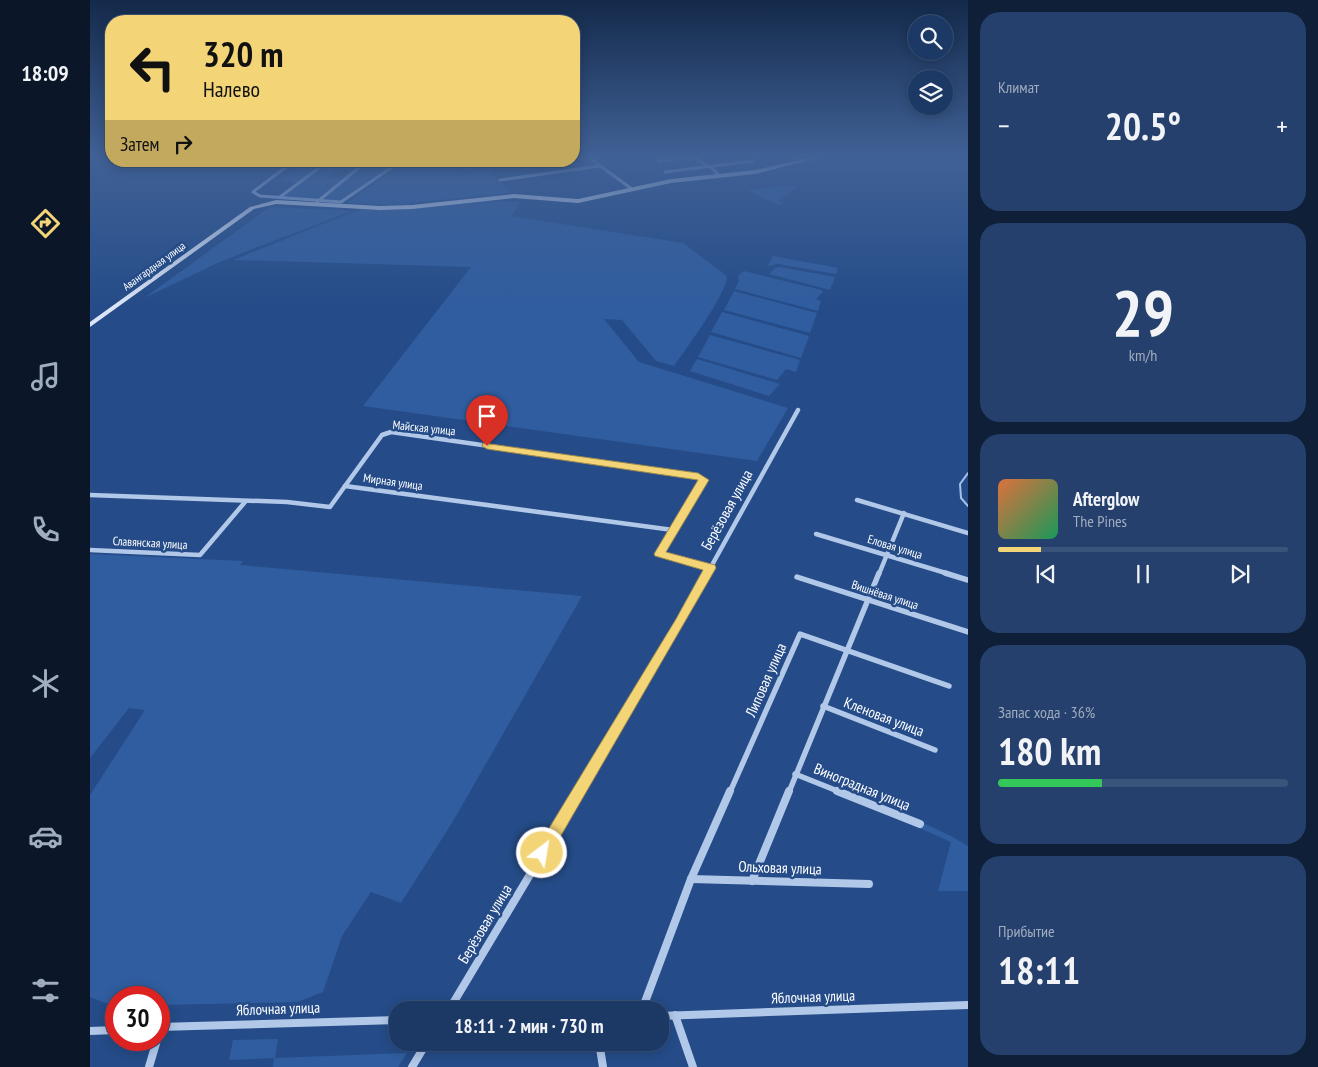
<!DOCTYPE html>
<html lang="ru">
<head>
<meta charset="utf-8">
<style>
	:root { --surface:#1c3966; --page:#25406c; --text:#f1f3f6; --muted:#a0acbf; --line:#3a537a; --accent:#f3d476 }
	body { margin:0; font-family:"PT Sans Narrow",sans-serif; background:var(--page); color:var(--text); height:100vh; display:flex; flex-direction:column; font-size:19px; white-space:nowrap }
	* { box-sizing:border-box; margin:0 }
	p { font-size:16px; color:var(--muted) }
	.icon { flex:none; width:28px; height:28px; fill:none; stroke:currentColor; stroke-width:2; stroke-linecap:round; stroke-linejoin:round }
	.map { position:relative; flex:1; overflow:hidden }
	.panel { display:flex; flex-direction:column; gap:12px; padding:12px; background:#0f1f38; width:350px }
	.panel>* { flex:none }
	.top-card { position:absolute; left:15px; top:15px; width:475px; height:152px; border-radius:20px; box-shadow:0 2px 12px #0003,0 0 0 1px var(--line); background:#f3d476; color:#111; overflow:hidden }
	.fabs { position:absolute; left:818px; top:15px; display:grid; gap:10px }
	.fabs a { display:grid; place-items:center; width:45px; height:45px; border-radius:50%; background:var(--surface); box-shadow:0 2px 12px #0003,0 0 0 1px var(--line); font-size:25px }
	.speed { position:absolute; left:15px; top:986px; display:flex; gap:10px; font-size:25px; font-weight:700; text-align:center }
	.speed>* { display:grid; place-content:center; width:65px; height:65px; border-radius:50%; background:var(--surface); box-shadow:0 2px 12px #0003,0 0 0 1px var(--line); line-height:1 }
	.speed .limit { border:8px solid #d22; background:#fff; color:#111 }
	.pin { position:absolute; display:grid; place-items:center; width:42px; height:42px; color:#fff; margin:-51px -21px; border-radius:50% 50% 50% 0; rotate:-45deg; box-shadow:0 0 5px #0007 }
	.pin .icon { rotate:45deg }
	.me { position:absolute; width:55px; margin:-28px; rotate:31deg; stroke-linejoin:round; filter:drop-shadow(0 0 4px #0008) }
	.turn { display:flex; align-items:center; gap:18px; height:105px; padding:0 15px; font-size:22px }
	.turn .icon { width:65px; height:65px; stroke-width:2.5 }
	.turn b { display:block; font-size:35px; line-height:42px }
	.then { display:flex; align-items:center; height:48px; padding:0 15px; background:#0003; gap:10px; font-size:19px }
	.big { font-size:38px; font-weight:600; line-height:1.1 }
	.panel .tile { flex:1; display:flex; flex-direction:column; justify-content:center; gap:8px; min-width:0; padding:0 18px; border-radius:20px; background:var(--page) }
	.panel .dial { align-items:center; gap:0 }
	.dial b { font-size:65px; line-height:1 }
	.song { display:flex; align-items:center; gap:15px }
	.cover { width:60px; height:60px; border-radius:8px; background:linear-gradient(135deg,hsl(20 70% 55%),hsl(150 70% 35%)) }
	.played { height:5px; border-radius:2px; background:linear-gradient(90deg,var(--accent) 15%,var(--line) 15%) }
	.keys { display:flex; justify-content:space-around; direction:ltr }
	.heat { display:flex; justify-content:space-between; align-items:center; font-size:28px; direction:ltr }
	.charge { height:8px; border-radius:4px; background:linear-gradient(90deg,#34c759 36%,var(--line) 0) }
	.trip { position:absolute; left:299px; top:1001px; width:280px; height:50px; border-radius:20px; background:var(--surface); box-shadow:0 2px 12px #0003,0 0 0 1px var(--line); font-weight:600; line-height:50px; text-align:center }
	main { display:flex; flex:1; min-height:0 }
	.tabs { display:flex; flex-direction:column; width:90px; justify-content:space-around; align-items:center; background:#0b1729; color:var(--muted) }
	.tabs .icon { width:35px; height:35px }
	.tabs .selected { color:var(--accent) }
	.tabs b { font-size:22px; color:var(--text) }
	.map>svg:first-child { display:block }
</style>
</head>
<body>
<main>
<nav class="tabs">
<b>18:09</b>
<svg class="icon selected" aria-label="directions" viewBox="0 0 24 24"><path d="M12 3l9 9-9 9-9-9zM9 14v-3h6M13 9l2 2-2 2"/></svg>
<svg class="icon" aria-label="music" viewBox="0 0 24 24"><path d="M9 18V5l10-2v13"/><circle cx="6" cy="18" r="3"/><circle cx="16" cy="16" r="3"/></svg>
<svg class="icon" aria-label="phone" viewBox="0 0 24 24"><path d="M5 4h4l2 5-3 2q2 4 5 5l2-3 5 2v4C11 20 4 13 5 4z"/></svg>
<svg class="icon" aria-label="climate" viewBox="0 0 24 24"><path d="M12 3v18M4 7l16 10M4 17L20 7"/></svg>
<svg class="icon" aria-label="car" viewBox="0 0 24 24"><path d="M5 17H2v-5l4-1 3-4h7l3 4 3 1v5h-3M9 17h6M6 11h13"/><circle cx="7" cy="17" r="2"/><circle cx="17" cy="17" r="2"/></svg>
<svg class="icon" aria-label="filters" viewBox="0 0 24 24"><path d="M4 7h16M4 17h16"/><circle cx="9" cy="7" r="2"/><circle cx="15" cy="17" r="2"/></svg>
</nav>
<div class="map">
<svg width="878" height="1067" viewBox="0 0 878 1067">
	<rect width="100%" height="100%" fill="#254c88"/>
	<g fill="#305d9f">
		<path d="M206,161h30l-29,22 -17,-2 23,-16 -10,-1z"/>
		<path d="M240,161h35l-13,10 -15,-1 -10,7 16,2 -26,20 -34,-3z"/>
		<path d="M278,161h30l-60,41 -17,-2z"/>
		<path d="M316,161h38l15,13 29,-4 23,23 -119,12 -45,-2z"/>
		<path d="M370,161h72l-67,10 -4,-1 -7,-7z"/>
		<path d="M700,185l6,2 -18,14 4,2 -3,2 -17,-7 -14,-8z"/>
		<path d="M398,201l33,1 -10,14 172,27 44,33c0,18 -41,73 -53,90l-18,-5 -34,-41 -18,-1 35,43 149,46 -31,53 -394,-55 108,-139 -238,-7 128,-51 35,1z"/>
		<path d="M180,207l81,4 -129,50 -78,37z"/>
		<path d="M683,256l65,12 -2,6 -58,-10 -10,2z"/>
		<path d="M690,267l55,10 -5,13 -61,-16 6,-6z"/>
		<path d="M654,271l78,19 1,2 -7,7 5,2 -3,10 -83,-22 4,-8 -1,-5z"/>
		<path d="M644,291l83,22 -7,20 -86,-23z"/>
		<path d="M632,312l87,24 -8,22 -90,-26z"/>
		<path d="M620,335l90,25 -4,12 -10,-3 -9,11 -79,-23z"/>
		<path d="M607,359l83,25 -11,12 -79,-25z"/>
		<path d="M0,554l153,7 -3,4 342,31 -130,227 -51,80 -30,-11 -29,44 -19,56 -25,10 -139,3v-7h-43v7l-11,-2 -15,-6v-202l55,-85 -16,-2 -39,50z"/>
		<path d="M829,821l32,15 17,10v45h-30l13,-49 -34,-15z"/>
		<path d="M188,1039l-3,19 132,-5 -9,14h-125l1,-9 -45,2 4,-20z"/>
	</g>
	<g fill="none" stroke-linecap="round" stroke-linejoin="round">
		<path stroke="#a6c2ea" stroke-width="2" d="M878,473l-8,11 1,14 7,8"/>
		<g stroke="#b1c8e9" stroke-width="3">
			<path d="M498,157l44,32"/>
			<path d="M603,157l19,11 7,8"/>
			<path d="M705,157l8,4"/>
			<path d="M204,161l-41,31 7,4 81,6 60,-41"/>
			<path d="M569,161l36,-4"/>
			<path d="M575,172l88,-11"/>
			<path d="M410,180l100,-14"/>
			<path d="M190,197l48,-36"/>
			<path d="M227,202l50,-41"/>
		</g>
		<g stroke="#b1c8e9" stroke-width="4.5">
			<path d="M255,486l37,-51 9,-3 307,44 5,4 -43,73 50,15"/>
			<path d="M0,495l197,7 43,5 15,-21 328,44"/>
			<path d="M767,500l111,33"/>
			<path d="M726,534l133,40"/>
			<path d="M0,550l110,5 45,-53"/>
			<path d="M617,574l91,-164"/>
			<path d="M789,574l25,-61"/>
		</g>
		<g stroke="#b1c8e9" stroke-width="5.5">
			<path d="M855,573l23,7"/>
			<path d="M707,577l171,55"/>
			<path d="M733,706l112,44"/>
			<path d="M705,774l45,18"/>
			<path d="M489,792l129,-219"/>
			<path d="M640,792l70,-158 149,52"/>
			<path d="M699,792l90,-219"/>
		</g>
		<g stroke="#b1c8e9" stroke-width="8">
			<path d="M747,791l83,33"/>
			<path d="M601,879l178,5"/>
			<path d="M662,881l37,-90"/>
			<path d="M359,1010l131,-219"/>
			<path d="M552,1010l49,-131 39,-88"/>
			<path d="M585,1015l18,52"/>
			<path d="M570,1016l308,-11"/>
			<path d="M69,1027l239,-7"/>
			<path d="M0,1031l26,-1"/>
			<path d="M509,1042l4,25"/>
			<path d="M59,1067l8,-27"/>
			<path d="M322,1067l15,-25"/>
		</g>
		<path fill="#dce6f8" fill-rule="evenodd" d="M723,157h9l-67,17 -84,9 -93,20 -64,-5 -102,11 -32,1 -104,-6 -22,5 -164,118v-5l160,-115 26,-7 104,6 32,-1 102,-11 64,5 93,-20 84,-9z"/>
	</g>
	<linearGradient id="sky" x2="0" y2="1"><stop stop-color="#142a4b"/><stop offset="0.51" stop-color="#406196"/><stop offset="1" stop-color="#406196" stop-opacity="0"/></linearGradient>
	<rect width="878" height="306" fill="url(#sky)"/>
	<path fill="#f3d476" stroke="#9e8a4d" d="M393,443l215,30 11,7 -43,72 49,13 1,3 -168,290 -6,2 -5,-2 -3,-5 3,-5 139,-229 27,-49 -48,-14 -1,-2 44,-74 -211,-31 -5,-3z"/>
	<g text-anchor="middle" stroke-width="5" stroke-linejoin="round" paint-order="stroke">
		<g font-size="11" fill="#fff" stroke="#254c88">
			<text transform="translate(64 266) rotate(-36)" y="4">Авангардная улица</text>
		</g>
		<g font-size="12" fill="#fff" stroke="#254c88">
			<text transform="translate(334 428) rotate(6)" y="4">Майская улица</text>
			<text transform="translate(303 482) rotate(8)" y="4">Мирная улица</text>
			<text transform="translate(60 543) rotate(3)" y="4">Славянская улица</text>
			<text transform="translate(805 547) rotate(17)" y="4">Еловая улица</text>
			<text transform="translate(795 595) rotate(18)" y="4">Вишнёвая улица</text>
		</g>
		<g font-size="15" fill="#fff" stroke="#254c88">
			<text transform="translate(637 510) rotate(-61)" y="5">Берёзовая улица</text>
			<text transform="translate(676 680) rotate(-66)" y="5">Липовая улица</text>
			<text transform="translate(794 717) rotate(21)" y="5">Кленовая улица</text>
			<text transform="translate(772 787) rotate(22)" y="5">Виноградная улица</text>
			<text transform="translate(690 868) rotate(2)" y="5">Ольховая улица</text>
			<text transform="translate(395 924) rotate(-59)" y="5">Берёзовая улица</text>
			<text transform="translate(723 997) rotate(-2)" y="5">Яблочная улица</text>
			<text transform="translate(188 1009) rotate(-2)" y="5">Яблочная улица</text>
		</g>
	</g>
</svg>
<div class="fabs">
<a><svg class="icon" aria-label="search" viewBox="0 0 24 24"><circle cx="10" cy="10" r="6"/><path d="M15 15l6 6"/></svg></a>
<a><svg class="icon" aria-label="layers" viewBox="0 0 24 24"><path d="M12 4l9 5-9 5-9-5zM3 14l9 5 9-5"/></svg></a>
</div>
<div class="speed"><div class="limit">30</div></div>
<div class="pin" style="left:397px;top:446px;background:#d93025"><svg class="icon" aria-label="arrive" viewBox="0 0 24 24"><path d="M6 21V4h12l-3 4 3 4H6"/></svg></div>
<svg class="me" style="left:452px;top:853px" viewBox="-20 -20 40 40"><circle r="17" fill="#f3d476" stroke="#fff" stroke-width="3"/><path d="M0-11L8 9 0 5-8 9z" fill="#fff"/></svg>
<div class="trip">18:11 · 2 мин · 730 m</div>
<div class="top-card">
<div class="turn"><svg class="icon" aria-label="left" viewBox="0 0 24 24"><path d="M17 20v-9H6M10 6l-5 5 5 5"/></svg><div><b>320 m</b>Налево</div></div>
<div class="then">Затем<svg class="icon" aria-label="right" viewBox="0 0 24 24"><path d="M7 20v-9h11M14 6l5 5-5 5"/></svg></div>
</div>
</div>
<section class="panel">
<div class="tile"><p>Климат</p>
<div class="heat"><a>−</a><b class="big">20.5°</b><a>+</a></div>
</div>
<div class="tile dial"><b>29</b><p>km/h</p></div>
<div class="tile">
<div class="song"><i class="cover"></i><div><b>Afterglow</b><p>The Pines</p></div></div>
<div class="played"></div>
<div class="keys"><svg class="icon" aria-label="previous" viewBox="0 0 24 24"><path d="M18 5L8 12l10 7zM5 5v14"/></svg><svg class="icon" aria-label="pause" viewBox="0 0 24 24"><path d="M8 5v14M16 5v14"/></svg><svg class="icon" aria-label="next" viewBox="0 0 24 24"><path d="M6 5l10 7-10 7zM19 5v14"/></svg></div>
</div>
<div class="tile"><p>Запас хода · 36%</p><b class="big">180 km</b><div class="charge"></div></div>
<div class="tile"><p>Прибытие</p><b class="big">18:11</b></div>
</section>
</main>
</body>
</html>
